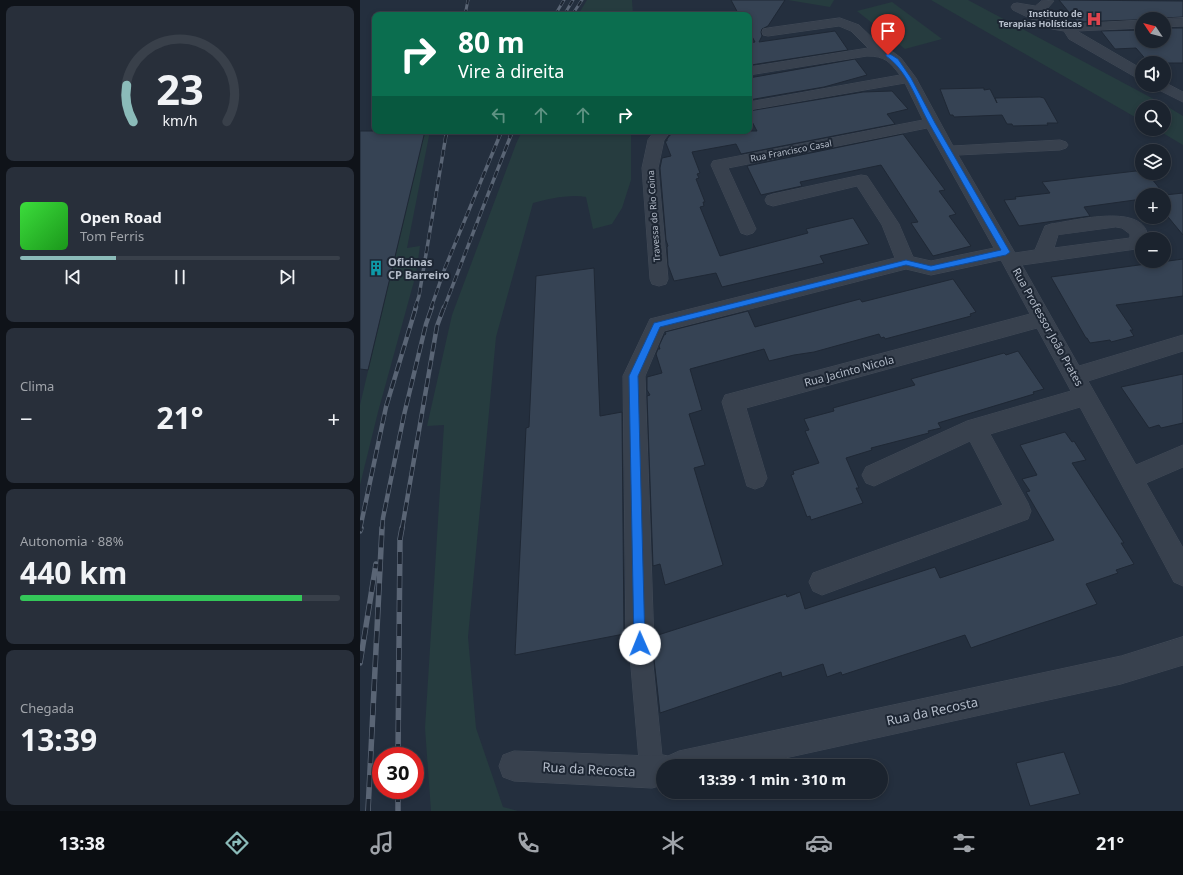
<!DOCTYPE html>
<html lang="pt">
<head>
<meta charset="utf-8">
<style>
	:root { --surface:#1b232e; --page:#282f3a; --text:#f1f3f6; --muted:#a0a4aa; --line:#39404a; --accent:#8bbbb9 }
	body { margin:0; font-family:"Noto Sans",sans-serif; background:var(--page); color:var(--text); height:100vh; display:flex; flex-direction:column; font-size:15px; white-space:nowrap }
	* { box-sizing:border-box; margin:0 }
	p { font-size:13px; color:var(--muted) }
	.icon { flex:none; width:22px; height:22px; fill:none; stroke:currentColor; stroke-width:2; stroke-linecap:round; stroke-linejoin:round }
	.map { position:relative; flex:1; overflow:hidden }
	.side { display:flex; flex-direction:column; gap:6px; padding:6px; background:#0f1319; width:360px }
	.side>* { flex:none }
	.top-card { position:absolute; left:12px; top:12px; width:380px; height:122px; border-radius:8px; box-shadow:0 2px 6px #0003,0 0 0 1px var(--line); background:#0b6e4f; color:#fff; overflow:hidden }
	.needle { width:26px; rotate:305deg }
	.fabs { position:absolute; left:775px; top:12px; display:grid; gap:8px }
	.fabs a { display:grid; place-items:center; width:36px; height:36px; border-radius:50%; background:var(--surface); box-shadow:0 2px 6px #0003,0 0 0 1px var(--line); font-size:20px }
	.speed { position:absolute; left:12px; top:747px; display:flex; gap:8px; font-size:20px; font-weight:700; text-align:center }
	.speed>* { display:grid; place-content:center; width:52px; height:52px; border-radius:50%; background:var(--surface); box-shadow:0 2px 6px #0003,0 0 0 1px var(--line); line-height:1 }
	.speed .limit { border:6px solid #d22; background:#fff; color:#111 }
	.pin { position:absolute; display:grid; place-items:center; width:34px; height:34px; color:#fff; margin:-41px -17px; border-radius:50% 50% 50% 0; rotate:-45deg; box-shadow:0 0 4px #0007 }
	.pin .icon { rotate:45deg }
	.me { position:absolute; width:44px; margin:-22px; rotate:359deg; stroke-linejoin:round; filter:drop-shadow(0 0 3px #0008) }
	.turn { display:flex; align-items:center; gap:14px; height:84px; padding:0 20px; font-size:18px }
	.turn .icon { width:52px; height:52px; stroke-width:2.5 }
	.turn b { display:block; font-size:28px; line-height:34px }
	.lanes { display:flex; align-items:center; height:38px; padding:0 20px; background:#0003; justify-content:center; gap:20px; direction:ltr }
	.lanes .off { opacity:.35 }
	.big { font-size:30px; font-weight:700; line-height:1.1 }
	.side .tile { flex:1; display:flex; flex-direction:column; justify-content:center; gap:6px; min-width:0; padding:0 14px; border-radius:8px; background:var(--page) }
	.side .dial { align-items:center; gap:0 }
	.dial svg { height:104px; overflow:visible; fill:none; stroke:var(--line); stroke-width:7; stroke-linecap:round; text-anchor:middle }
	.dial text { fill:var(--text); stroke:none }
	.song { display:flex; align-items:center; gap:12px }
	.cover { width:48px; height:48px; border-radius:6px; background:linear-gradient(135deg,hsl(120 70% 55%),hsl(120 70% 35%)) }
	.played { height:4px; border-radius:2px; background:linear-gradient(90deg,var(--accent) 30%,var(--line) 30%) }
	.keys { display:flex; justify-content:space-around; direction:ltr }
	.heat { display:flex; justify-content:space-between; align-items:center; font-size:22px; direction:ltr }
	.charge { height:6px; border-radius:3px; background:linear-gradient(90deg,#34c759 88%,var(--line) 0) }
	.trip { position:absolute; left:296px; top:759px; width:232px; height:40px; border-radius:20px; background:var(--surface); box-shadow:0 2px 6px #0003,0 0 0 1px var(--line); font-weight:700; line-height:40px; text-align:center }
	.menu { display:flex; height:64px; justify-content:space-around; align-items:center; background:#0b0e12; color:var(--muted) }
	.menu .icon { width:28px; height:28px }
	.menu .active { color:var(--accent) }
	.menu b { font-size:18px; color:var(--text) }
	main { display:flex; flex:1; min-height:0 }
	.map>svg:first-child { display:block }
</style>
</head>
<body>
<main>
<section class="side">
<div class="tile dial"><svg viewBox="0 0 100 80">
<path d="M14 69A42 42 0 1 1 86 69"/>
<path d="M14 69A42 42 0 0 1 9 41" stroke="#8bbbb9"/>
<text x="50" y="56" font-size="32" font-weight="700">23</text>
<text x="50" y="72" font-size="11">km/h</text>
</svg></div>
<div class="tile">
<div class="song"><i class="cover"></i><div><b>Open Road</b><p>Tom Ferris</p></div></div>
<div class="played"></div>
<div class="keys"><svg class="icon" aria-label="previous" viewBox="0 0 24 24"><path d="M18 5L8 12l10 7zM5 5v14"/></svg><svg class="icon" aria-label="pause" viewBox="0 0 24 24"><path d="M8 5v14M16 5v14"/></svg><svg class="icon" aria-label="next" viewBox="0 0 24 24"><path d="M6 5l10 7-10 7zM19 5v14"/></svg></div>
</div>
<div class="tile"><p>Clima</p>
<div class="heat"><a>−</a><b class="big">21°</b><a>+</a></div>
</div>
<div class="tile"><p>Autonomia · 88%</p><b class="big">440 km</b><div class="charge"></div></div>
<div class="tile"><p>Chegada</p><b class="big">13:39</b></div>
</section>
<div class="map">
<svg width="823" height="811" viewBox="0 0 823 811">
	<rect width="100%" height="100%" fill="#242f3e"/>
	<g fill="#263c3f">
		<path d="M227,0h45l1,15h-55z"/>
		<path d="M428,0h46l-4,7z"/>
		<path d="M571,0h37l195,104 20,12v29l-27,-16h8v-22h-22v14z"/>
		<path d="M532,2l50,37 -37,10 -48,-38z"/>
		<path d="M65,131h5l-23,117 13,-2 -4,28 -38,138 -18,73v-80z"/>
		<path d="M162,131h109v49l-9,28 -10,16 -19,5 -7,-32c-17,-3 -37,2 -53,6l-37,134 -28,300 8,91 27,79 15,4h-87l-6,-83 19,-303 -17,1 25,-111 64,-171z"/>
	</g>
	<g fill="#364354" stroke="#1f2835">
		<path d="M371,0h54l-17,26 -6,3 -1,3 1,4 -3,6 76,-11 13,19 -97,15 -2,-6v-16l6,-1 -6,-11v-16h-10z"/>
		<path d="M699,0l124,1v16l-19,1 -2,1 -85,3z"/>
		<path d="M804,28h19v35h-34l-13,-15 -21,1 -14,-18 41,-1v11h22z"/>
		<path d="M495,59l12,16 -43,12 -75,13v-22z"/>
		<path d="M624,88v2l6,-1 7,14 -2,-5 45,-1 4,1 14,25h-11l1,2 -35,1 -1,-2h-5l-5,-9 -48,2 -1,-2h-3l-10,-26z"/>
		<path d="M532,91l16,18 -21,5 8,10 -154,30 -5,-10 -44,8 8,21 -3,1 2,4 -3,1 9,23h-2l1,4 -4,1 20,49 88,-23 -2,-4 47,-11 16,26 -49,12 4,7 -102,24 -6,-14 -42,8 -6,-16 -1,-18 1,-1 -2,-6 -6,-72 2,-10 9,-2 -6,-15h2v-2l3,-4 6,-2v-2h81l-8,-15v-5l114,-19z"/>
		<path d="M0,131h65l-57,239 -8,-1z"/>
		<path d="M543,134l42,56 -6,1 17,23 -7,2 22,30 -38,10 -22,-33 7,-1 -37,-57 -81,17 2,4 -41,9 -14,-29z"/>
		<path d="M776,171l2,1 9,1 18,22 18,-2v42l-19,-23v-17h-22v4l-58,8 6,9 -71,10 -15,-26 12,-1 -1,-2 35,-4 -8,-11z"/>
		<path d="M823,259v37l-67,9 17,25h-3l4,6 -23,6 -1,-2 -20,3 -3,-5h-1l-35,-61z"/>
		<path d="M234,268l6,148 22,-4 2,222 -109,21 11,-227 3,-1 7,-151z"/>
		<path d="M593,279l23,33 -6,2 1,2 -86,23 -1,-2 -3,1 -2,-4 -65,18 -20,3 -25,6 -5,-12 -74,20 12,41 -13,4 16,51 -11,3 29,97 -58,20 -5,-21 -7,2 -6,-170 3,-1 -3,-5v-13l15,-4 -6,-19 2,-5h2l-1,-3 5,-11 2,-1 -1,-2 83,-21 7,16 105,-28 2,3z"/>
		<path d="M658,351l26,38 -11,3 1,2 -96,29 3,5 -13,3 1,2 -58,15 1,2 -26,8 13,30h-3l7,15 -52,17 -1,-4 -3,1 -16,-42 3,-1 -1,-3 26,-8 -14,-32 4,-1 -5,-11 30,-8 -1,-3 82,-23 -4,-6 93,-26 2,2z"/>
		<path d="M823,374v49l-22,5 -2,-3 -10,3 -28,-41z"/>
		<path d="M705,432l7,10 2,-1 12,19 -14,3 52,80h-3l13,21 -18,6 2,3 -32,11 11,20 -126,44 -6,-13 -123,40 -1,-3 -14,5 -4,-13 -41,13 -1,-5 -121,41 -7,-63 3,-6 -1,-8 131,-42 1,3 13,-5 5,17 130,-42 5,11 114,-38 -28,-48 4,-1 -8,-12 15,-4 -17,-30z"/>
		<path d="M704,752l16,42 -50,12 -14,-43z"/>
	</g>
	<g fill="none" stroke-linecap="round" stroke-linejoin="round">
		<g stroke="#414a57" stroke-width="1">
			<path id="pedestrian" d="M280,633l8,3 3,8 12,122v8l-3,6 -8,4 -8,-4 -4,-8 -11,-128 3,-8z"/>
		</g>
		<g stroke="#414a57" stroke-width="1">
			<g id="minor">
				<path d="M683,0l11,1 -8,9 -7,3 19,9 6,-3 4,1 3,4 71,-4v8l-65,3 65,38v10l-5,-1 -68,-39 -5,-8 -12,-2 -39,-19 -2,-3 2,-3 4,-1 18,3z"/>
				<path d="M480,18l19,7 25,24 9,3 8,6 15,20 37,68 107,-6 6,2 2,3 -2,3 -6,2 -102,5 57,98 20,-3 10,-24 6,-2c23,-3 96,-23 97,15h-6v8l-6,2 -114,16 57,101 104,-31v16l-95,30 48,84 47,-20v22l-37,16 37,65v38l-9,-4 -94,-175 -90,27 38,69 3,8 -3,8 -206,76 -9,-4 -4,-9 4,-9 190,-68 -33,-64 -96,45 -8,-3 -4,-8 4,-8 101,-46 104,-30 -34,-63 -291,80 21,70 -4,8 -8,3 -8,-3 -25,-84 3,-7 305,-81 -29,-54 -70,15 -25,-6 -242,62 -19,45 9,268 -4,10 -10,4 -10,-4 -4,-10 -3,-268 27,-57 245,-61 -13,-33 -25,-39 -84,20 -6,-2 -2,-4 2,-4 6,-2 88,-19 6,1 32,48 14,33 18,4 63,-13 -67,-120 -199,40 28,61 -3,4 -6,2 -6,-2 -30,-68 2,-4 210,-41 -18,-37 -156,27v-8l151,-27c-11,-14 -15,-19 -33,-19l-118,19v-8l119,-19 -17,-17 -12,-5 -71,10 -5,-1 -1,-3 1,-3 5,-1zM756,227l6,1 8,6v4l-76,10 4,-13z"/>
				<path d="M823,18v8l-19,1v-8z"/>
				<path d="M804,82l19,10v10l-28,-14 -2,-3h11z"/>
				<path d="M295,131h16l-7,9 -6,28 10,111 -2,5 -7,2 -7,-2 -2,-5 -8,-111 6,-28z"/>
				<path d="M823,637v28l-62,19 -372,82h-86v19l-11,3 -138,-7 -11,-4 -4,-11 4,-11 11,-4 138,5 11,-1 5,1 11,-5 442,-95z"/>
			</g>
		</g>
		<use href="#pedestrian" fill="#38414e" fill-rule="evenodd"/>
		<use href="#minor" fill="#38414e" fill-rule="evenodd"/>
		<g stroke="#5a6575" stroke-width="3">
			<g id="rail-far3">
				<path d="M105,15l3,-15"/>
				<path d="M195,15l9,-15"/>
				<path d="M204,15l9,-15"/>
				<path d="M212,15l10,-15"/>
				<path d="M86,136l1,-5"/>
				<path d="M139,136l2,-5"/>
				<path d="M150,136l2,-5"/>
			</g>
		</g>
		<g stroke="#5a6575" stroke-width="3.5">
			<g id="rail-far2">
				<path d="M55,308l4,-12 27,-161"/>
				<path d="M71,308l14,-40 55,-133"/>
				<path d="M84,308l67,-173"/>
			</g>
		</g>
		<g stroke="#5a6575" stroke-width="4.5">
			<g id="rail-far1">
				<path d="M0,529l26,-122 30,-100"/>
				<path d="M22,529l1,-11 21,-103 22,-91 6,-17"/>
				<path d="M42,529l35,-203 7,-19"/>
			</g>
		</g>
		<g stroke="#5a6575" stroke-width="5.5">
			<g id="rail">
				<path d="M0,531l1,-3"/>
				<path d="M0,663l16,-99"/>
				<path d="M38,756l2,-217 2,-11"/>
				<path d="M38,790v21"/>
				<path d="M8,811l14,-283"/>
			</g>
		</g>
		<use href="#rail-far3" stroke="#1d2633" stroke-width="2" stroke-dasharray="5.5" stroke-linecap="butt"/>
		<use href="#rail-far2" stroke="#1d2633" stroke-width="2.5" stroke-dasharray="7" stroke-linecap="butt"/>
		<use href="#rail-far1" stroke="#1d2633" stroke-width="3" stroke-dasharray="9" stroke-linecap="butt"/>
		<use href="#rail" stroke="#1d2633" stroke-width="4" stroke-dasharray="12" stroke-linecap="butt"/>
	</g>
	<path fill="#1a73e8" stroke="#114b97" d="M526,54h4l8,5 13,19 24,45 75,129 -4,3 -75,16 -25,-6 -246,62 -22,49 7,268 -1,4 -4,1 -4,-1 -2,-4 -5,-268 25,-53 252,-63 25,6 70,-16c-24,-41 -47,-83 -71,-125 -13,-23 -22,-54 -44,-69z"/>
	<defs>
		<g id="hospital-bare" transform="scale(1.2)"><path d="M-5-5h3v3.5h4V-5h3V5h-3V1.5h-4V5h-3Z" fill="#e0444e" stroke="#1d2633" stroke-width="2.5" paint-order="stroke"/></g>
		<g id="building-bare" transform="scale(1.2)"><path d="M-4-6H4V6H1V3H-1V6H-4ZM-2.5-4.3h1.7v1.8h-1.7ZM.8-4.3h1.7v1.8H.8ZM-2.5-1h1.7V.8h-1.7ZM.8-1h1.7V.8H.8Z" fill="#0f9aa8" stroke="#1d2633" stroke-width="2.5" paint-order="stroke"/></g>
	</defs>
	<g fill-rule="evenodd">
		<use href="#hospital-bare" x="734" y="19"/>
		<use href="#building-bare" x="16" y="268"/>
	</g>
	<g text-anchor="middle" stroke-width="4" stroke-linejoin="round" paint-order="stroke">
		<g font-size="9" font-weight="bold" fill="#b4bcc9" stroke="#1d2633" text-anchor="end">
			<text x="722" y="17">Instituto de<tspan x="722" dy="10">Terapias Holísticas</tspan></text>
		</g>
		<g font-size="9" fill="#b4bcc9" stroke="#1d2633">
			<text transform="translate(431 151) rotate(-11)" y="3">Rua Francisco Casal</text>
			<text transform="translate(294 216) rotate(-94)" y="3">Travessa do Rio Coina</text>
		</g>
		<g font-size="11" font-weight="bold" fill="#b4bcc9" stroke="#1d2633" text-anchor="start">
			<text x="28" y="266">Oficinas<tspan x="28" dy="13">CP Barreiro</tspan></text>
		</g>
		<g font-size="11" fill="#b4bcc9" stroke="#1d2633">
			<text transform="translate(688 327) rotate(61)" y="4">Rua Professor João Prates</text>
			<text transform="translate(489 371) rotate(-15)" y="4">Rua Jacinto Nicola</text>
		</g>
		<g font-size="13" fill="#b4bcc9" stroke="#1d2633">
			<text transform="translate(572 711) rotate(-12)" y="5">Rua da Recosta</text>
			<text transform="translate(229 769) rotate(3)" y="5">Rua da Recosta</text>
		</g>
	</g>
</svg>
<div class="fabs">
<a><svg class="needle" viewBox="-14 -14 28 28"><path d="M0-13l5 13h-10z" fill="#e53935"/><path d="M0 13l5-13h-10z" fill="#a0a4aa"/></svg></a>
<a><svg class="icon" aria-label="sound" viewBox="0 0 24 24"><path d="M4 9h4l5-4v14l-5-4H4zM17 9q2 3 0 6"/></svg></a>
<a><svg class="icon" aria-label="search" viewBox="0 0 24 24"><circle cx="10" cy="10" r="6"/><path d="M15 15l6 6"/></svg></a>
<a><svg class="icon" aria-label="layers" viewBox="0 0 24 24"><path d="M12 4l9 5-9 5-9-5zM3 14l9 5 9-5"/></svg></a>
<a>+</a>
<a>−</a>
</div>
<div class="speed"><div class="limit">30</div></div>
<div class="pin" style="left:528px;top:55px;background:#d93025"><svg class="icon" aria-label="arrive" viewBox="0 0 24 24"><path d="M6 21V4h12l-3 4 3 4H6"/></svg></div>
<svg class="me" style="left:280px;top:644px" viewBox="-20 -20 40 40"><circle r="19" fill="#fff"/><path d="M0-13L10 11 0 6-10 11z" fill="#1a73e8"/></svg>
<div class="trip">13:39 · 1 min · 310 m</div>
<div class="top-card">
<div class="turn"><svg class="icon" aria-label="right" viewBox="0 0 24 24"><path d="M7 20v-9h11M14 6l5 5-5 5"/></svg><div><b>80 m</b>Vire à direita</div></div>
<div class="lanes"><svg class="icon off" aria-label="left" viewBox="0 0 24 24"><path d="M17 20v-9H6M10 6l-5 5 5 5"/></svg><svg class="icon off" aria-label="ahead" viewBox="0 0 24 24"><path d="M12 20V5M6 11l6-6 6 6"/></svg><svg class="icon off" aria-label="ahead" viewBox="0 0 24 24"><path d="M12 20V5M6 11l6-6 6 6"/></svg><svg class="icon" aria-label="right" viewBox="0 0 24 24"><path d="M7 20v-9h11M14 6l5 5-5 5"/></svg></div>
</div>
</div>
</main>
<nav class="menu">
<b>13:38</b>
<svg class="icon active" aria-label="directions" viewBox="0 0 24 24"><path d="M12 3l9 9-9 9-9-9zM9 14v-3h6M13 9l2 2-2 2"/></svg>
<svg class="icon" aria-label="music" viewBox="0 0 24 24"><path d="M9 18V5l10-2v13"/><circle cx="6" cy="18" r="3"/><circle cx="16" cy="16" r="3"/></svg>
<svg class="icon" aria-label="phone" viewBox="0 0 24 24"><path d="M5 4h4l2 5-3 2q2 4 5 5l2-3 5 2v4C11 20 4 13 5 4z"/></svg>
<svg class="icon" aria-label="climate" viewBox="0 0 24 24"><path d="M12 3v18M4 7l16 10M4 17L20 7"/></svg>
<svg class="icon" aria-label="car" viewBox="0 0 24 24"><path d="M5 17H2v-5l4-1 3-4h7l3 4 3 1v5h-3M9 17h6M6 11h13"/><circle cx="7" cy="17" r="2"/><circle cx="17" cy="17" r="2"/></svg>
<svg class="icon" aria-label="filters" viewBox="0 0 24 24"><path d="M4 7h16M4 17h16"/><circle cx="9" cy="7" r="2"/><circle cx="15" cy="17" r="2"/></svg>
<b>21°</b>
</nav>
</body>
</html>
